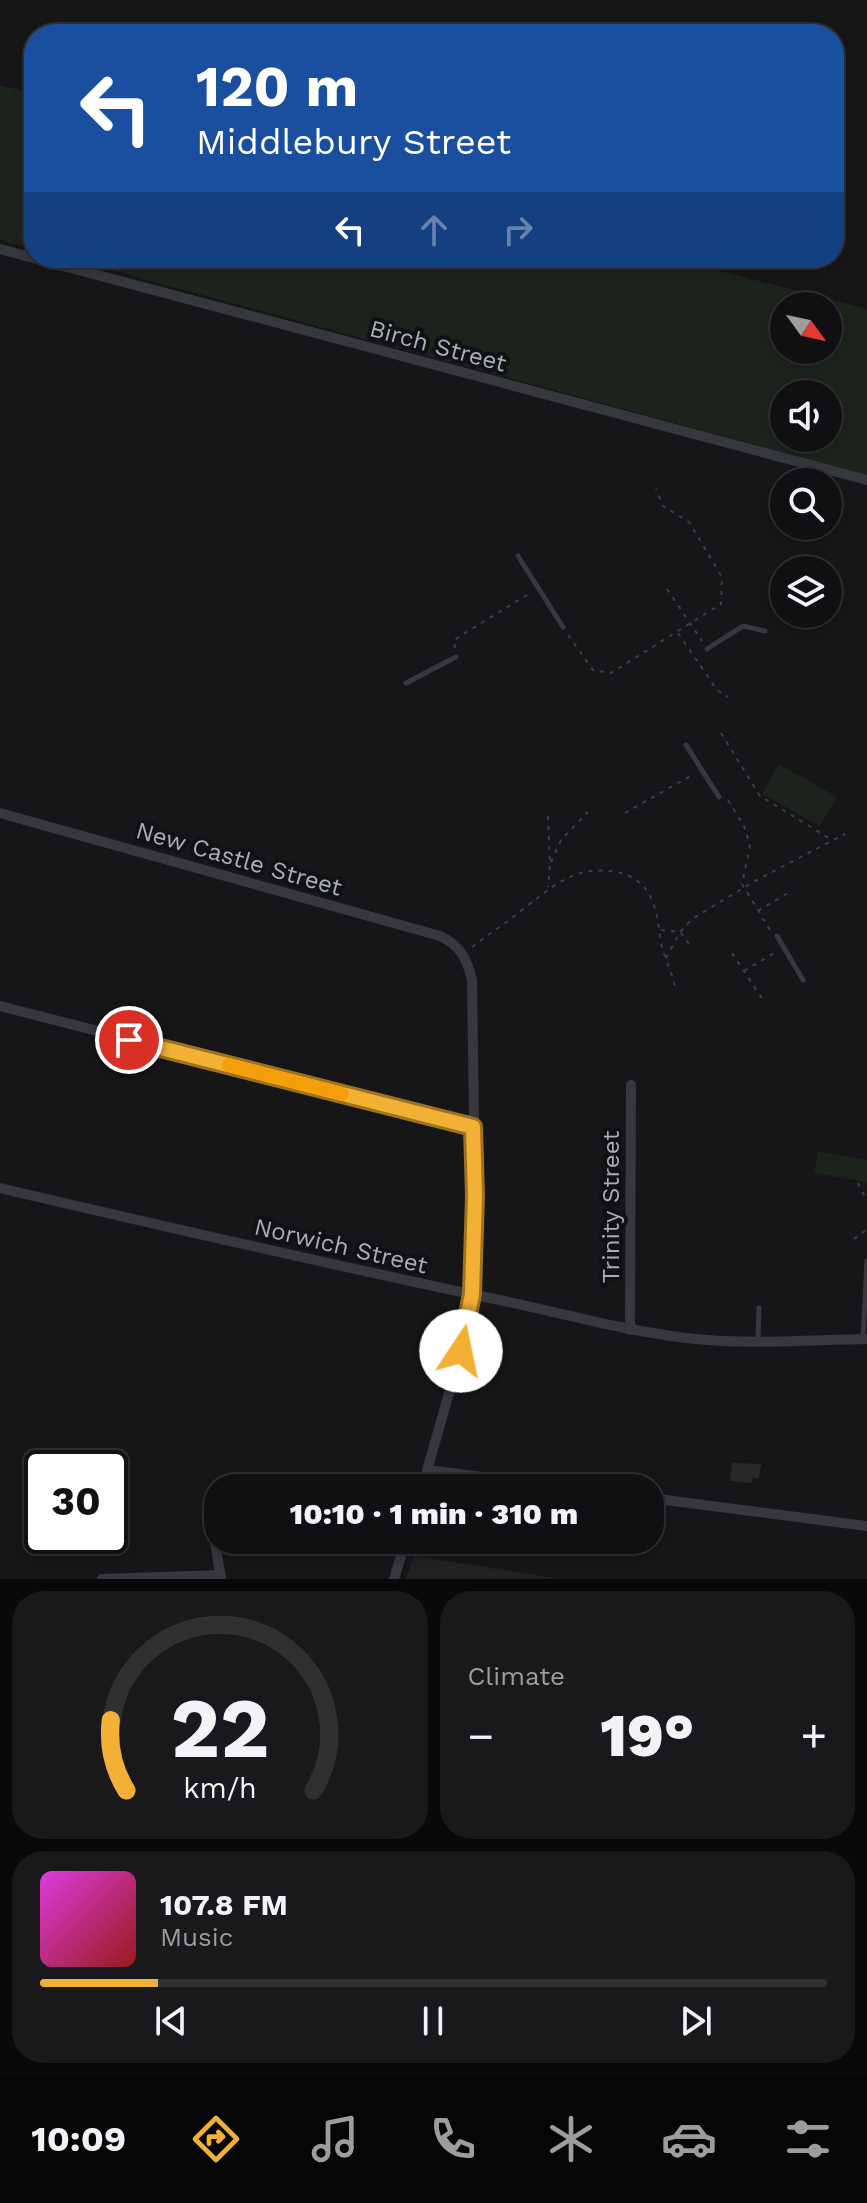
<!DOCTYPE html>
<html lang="en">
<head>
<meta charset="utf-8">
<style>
	:root { --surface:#101012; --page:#19191b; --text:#f1f3f6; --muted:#9c9d9f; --line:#303032; --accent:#f2b134 }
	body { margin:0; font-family:"Work Sans",sans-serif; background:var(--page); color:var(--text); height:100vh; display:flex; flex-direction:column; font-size:30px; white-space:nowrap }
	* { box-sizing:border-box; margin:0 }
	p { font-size:26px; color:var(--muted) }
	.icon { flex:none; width:44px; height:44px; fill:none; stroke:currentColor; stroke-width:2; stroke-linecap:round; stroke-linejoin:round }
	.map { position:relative; height:1579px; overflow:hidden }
	.sheet { display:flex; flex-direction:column; gap:12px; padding:12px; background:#09090a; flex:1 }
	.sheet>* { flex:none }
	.guide { position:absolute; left:24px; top:24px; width:820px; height:244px; border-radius:32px; box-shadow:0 4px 12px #0003,0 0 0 2px var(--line); background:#1a4fa0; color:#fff; overflow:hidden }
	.needle { width:52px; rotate:123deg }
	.buttons { position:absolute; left:770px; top:292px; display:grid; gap:16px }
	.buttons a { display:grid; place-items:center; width:72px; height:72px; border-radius:50%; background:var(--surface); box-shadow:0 4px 12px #0003,0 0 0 2px var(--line); font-size:40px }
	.speed { position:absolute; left:24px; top:1450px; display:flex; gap:16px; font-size:40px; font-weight:700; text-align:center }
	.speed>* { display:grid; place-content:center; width:104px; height:104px; border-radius:50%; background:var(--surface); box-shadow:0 4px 12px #0003,0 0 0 2px var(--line); line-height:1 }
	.speed .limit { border:4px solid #111; border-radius:12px; background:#fff; color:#111 }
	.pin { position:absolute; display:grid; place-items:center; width:68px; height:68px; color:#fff; margin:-34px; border:4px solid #fff; border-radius:50%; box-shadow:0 2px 8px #0007 }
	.me { position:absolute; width:88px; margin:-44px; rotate:11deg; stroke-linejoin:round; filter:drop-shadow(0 0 6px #0008) }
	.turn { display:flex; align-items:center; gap:28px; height:168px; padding:0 40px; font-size:36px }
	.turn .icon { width:104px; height:104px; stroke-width:2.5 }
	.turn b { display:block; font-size:56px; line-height:68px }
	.lanes { display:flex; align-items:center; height:76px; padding:0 40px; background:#0003; justify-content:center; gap:40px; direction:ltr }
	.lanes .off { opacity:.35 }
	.big { font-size:60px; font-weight:800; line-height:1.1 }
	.sheet .tile { flex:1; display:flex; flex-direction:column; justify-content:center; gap:12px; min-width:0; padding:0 28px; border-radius:32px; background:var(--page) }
	.sheet .dial { align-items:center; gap:0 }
	.dial svg { height:208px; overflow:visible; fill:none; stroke:var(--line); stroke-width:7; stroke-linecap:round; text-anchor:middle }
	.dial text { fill:var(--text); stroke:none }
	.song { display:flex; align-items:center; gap:24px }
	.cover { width:96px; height:96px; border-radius:12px; background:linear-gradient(135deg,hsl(300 70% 55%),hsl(0 70% 35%)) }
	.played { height:8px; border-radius:4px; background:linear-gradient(90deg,var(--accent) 15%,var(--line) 15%) }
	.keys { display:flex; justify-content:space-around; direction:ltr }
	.heat { display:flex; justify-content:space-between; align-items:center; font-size:44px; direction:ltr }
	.sheet .tiles { flex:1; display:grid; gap:12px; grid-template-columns:1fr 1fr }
	.tile:last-child { grid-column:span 2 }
	.trip { position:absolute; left:204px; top:1474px; width:460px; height:80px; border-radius:32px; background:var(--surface); box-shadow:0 4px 12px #0003,0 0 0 2px var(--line); font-weight:800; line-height:80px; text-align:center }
	.tabs { display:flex; height:128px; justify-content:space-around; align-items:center; background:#060607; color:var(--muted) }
	.tabs .icon { width:56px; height:56px }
	.tabs .current { color:var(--accent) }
	.tabs b { font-size:36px; color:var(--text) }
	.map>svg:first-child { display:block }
</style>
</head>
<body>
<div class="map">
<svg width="867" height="1579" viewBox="0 0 867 1579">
	<rect width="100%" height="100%" fill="#161618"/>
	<path fill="#222225" d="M414,1556l146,23h-154z"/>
	<g fill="#1c231d" fill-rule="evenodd">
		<path d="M0,85l34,9v155l-34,-9z"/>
		<path d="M66,258h604l197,51v166zM784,306h44v44h-44zM784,394h44v44h-44z"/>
		<path d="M779,764l58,33 -17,29 -58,-32z"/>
		<path d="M818,1151l49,9v22l-53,-9z"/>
	</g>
	<path fill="#29292c" d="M732,1463l29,1 -2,14h-6l-2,5 -21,-2z"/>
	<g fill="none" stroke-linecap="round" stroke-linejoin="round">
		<g stroke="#3d3f44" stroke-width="2" stroke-dasharray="4 6" stroke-linecap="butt">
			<path d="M667,589l35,52"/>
			<path d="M678,633l39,57 11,7"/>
			<path d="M568,635l25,35 18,3 110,-69 1,-27 -33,-55 -26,-16 -7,-17"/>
			<path d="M455,648l-1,-8 76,-47"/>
			<path d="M721,733l39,63 72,44"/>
			<path d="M728,800l16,26 6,20 -8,38 28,46"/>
			<path d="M625,813l69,-39"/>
			<path d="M548,816l2,49 -2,22"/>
			<path d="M551,862l10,-22 27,-28"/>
			<path d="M758,911l30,-18"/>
			<path d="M661,930l19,2 12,16"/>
			<path d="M472,947c17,-13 34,-24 50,-37 30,-23 53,-46 94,-38 37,7 41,38 45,71 3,15 14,36 14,47"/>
			<path d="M732,953l33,50"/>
			<path d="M666,958l14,-26 12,-13 63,-38 90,-47"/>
			<path d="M744,971l32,-19"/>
			<path d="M858,1183l9,18"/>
			<path d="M854,1239l13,-10"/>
		</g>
		<g stroke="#37383d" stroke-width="5">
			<path d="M518,556l45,71"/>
			<path d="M707,649l36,-23 22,5"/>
			<path d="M406,683l50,-26"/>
			<path d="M686,745l33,52"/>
			<path d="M777,936l26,44"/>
			<path d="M863,1338l4,-77"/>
			<path d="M758,1340l1,-32"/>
		</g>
		<g stroke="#37383d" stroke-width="10">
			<path d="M0,249l867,231"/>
			<path d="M0,813l440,123c21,10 27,23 32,44l3,216 -3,98 -11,57 -39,137"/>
			<path d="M0,1006l473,121"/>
			<path d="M0,1188c163,38 326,76 490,110 65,13 130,32 196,40 59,7 121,2 181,1"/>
			<path d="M630,1330l1,-245"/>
			<path d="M427,1470l143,18"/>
			<path d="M650,1498l217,28"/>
			<path d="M211,1517l10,62"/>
			<path d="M102,1579l119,-4"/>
			<path d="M394,1579l12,-39"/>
		</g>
	</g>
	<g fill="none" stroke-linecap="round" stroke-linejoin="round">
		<g stroke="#9d7322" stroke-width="20">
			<path id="route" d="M129,1040l344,87 2,69 -3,98 -11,57"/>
		</g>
		<use href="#route" stroke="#f2b134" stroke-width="14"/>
		<path stroke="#f59e0b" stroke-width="14" d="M229,1065l113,29"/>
	</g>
	<g text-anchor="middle" stroke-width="8" stroke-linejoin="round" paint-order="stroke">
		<g font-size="24" fill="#a8adb8" stroke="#111113">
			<text transform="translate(438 346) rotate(15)" y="8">Birch Street</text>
			<text transform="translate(239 859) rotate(16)" y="8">New Castle Street</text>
			<text transform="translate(611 1207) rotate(-90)" y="8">Trinity Street</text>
			<text transform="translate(341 1246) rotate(13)" y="8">Norwich Street</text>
		</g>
	</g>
</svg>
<div class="buttons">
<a><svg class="needle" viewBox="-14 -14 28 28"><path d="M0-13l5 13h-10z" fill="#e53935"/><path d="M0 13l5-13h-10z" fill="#9c9d9f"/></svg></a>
<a><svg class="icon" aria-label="sound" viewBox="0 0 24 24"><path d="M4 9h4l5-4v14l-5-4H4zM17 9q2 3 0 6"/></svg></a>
<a><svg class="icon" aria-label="search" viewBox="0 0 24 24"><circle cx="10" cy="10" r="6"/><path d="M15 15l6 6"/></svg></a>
<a><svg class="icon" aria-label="layers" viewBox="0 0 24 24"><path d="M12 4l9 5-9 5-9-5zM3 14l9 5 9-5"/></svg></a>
</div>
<div class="speed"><div class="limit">30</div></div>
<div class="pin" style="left:129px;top:1040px;background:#d93025"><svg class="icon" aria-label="arrive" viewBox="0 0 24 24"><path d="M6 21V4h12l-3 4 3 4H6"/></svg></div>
<svg class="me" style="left:461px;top:1351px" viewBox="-20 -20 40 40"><circle r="19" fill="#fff"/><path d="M0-13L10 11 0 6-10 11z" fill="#f2b134"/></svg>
<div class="trip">10:10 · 1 min · 310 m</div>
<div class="guide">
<div class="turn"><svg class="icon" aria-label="left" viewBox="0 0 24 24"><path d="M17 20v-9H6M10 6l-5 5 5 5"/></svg><div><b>120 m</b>Middlebury Street</div></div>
<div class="lanes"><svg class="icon" aria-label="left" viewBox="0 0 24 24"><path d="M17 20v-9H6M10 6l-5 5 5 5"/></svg><svg class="icon off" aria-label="ahead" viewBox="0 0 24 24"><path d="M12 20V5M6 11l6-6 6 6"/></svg><svg class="icon off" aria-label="right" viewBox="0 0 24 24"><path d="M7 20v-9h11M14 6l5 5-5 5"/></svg></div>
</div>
</div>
<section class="sheet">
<div class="tiles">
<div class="tile dial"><svg viewBox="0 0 100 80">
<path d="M14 69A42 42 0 1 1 86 69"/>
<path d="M14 69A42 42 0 0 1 8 42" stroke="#f2b134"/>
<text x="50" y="56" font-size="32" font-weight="700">22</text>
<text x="50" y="72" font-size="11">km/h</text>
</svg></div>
<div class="tile"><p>Climate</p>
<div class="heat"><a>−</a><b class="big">19°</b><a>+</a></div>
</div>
<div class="tile">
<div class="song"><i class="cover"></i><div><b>107.8 FM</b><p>Music</p></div></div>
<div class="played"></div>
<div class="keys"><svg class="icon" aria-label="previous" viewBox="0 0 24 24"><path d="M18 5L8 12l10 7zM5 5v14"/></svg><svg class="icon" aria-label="pause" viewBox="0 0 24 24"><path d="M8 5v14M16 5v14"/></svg><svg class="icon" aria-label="next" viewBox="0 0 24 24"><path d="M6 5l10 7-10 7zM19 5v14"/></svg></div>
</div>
</div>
</section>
<nav class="tabs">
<b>10:09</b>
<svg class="icon current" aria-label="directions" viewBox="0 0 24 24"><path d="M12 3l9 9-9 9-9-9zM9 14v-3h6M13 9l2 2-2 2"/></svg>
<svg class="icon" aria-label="music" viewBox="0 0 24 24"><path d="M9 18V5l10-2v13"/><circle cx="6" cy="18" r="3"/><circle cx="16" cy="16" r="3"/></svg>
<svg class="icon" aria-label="phone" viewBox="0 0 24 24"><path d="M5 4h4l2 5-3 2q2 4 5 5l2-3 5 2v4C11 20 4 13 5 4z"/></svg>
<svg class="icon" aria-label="climate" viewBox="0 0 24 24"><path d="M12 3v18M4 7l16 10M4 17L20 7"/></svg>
<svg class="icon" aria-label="car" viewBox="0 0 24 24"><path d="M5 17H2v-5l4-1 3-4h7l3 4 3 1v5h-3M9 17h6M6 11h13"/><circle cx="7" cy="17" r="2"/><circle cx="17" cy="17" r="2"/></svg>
<svg class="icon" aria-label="filters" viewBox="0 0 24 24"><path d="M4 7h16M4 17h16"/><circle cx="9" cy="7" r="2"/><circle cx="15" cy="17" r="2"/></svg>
</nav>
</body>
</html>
